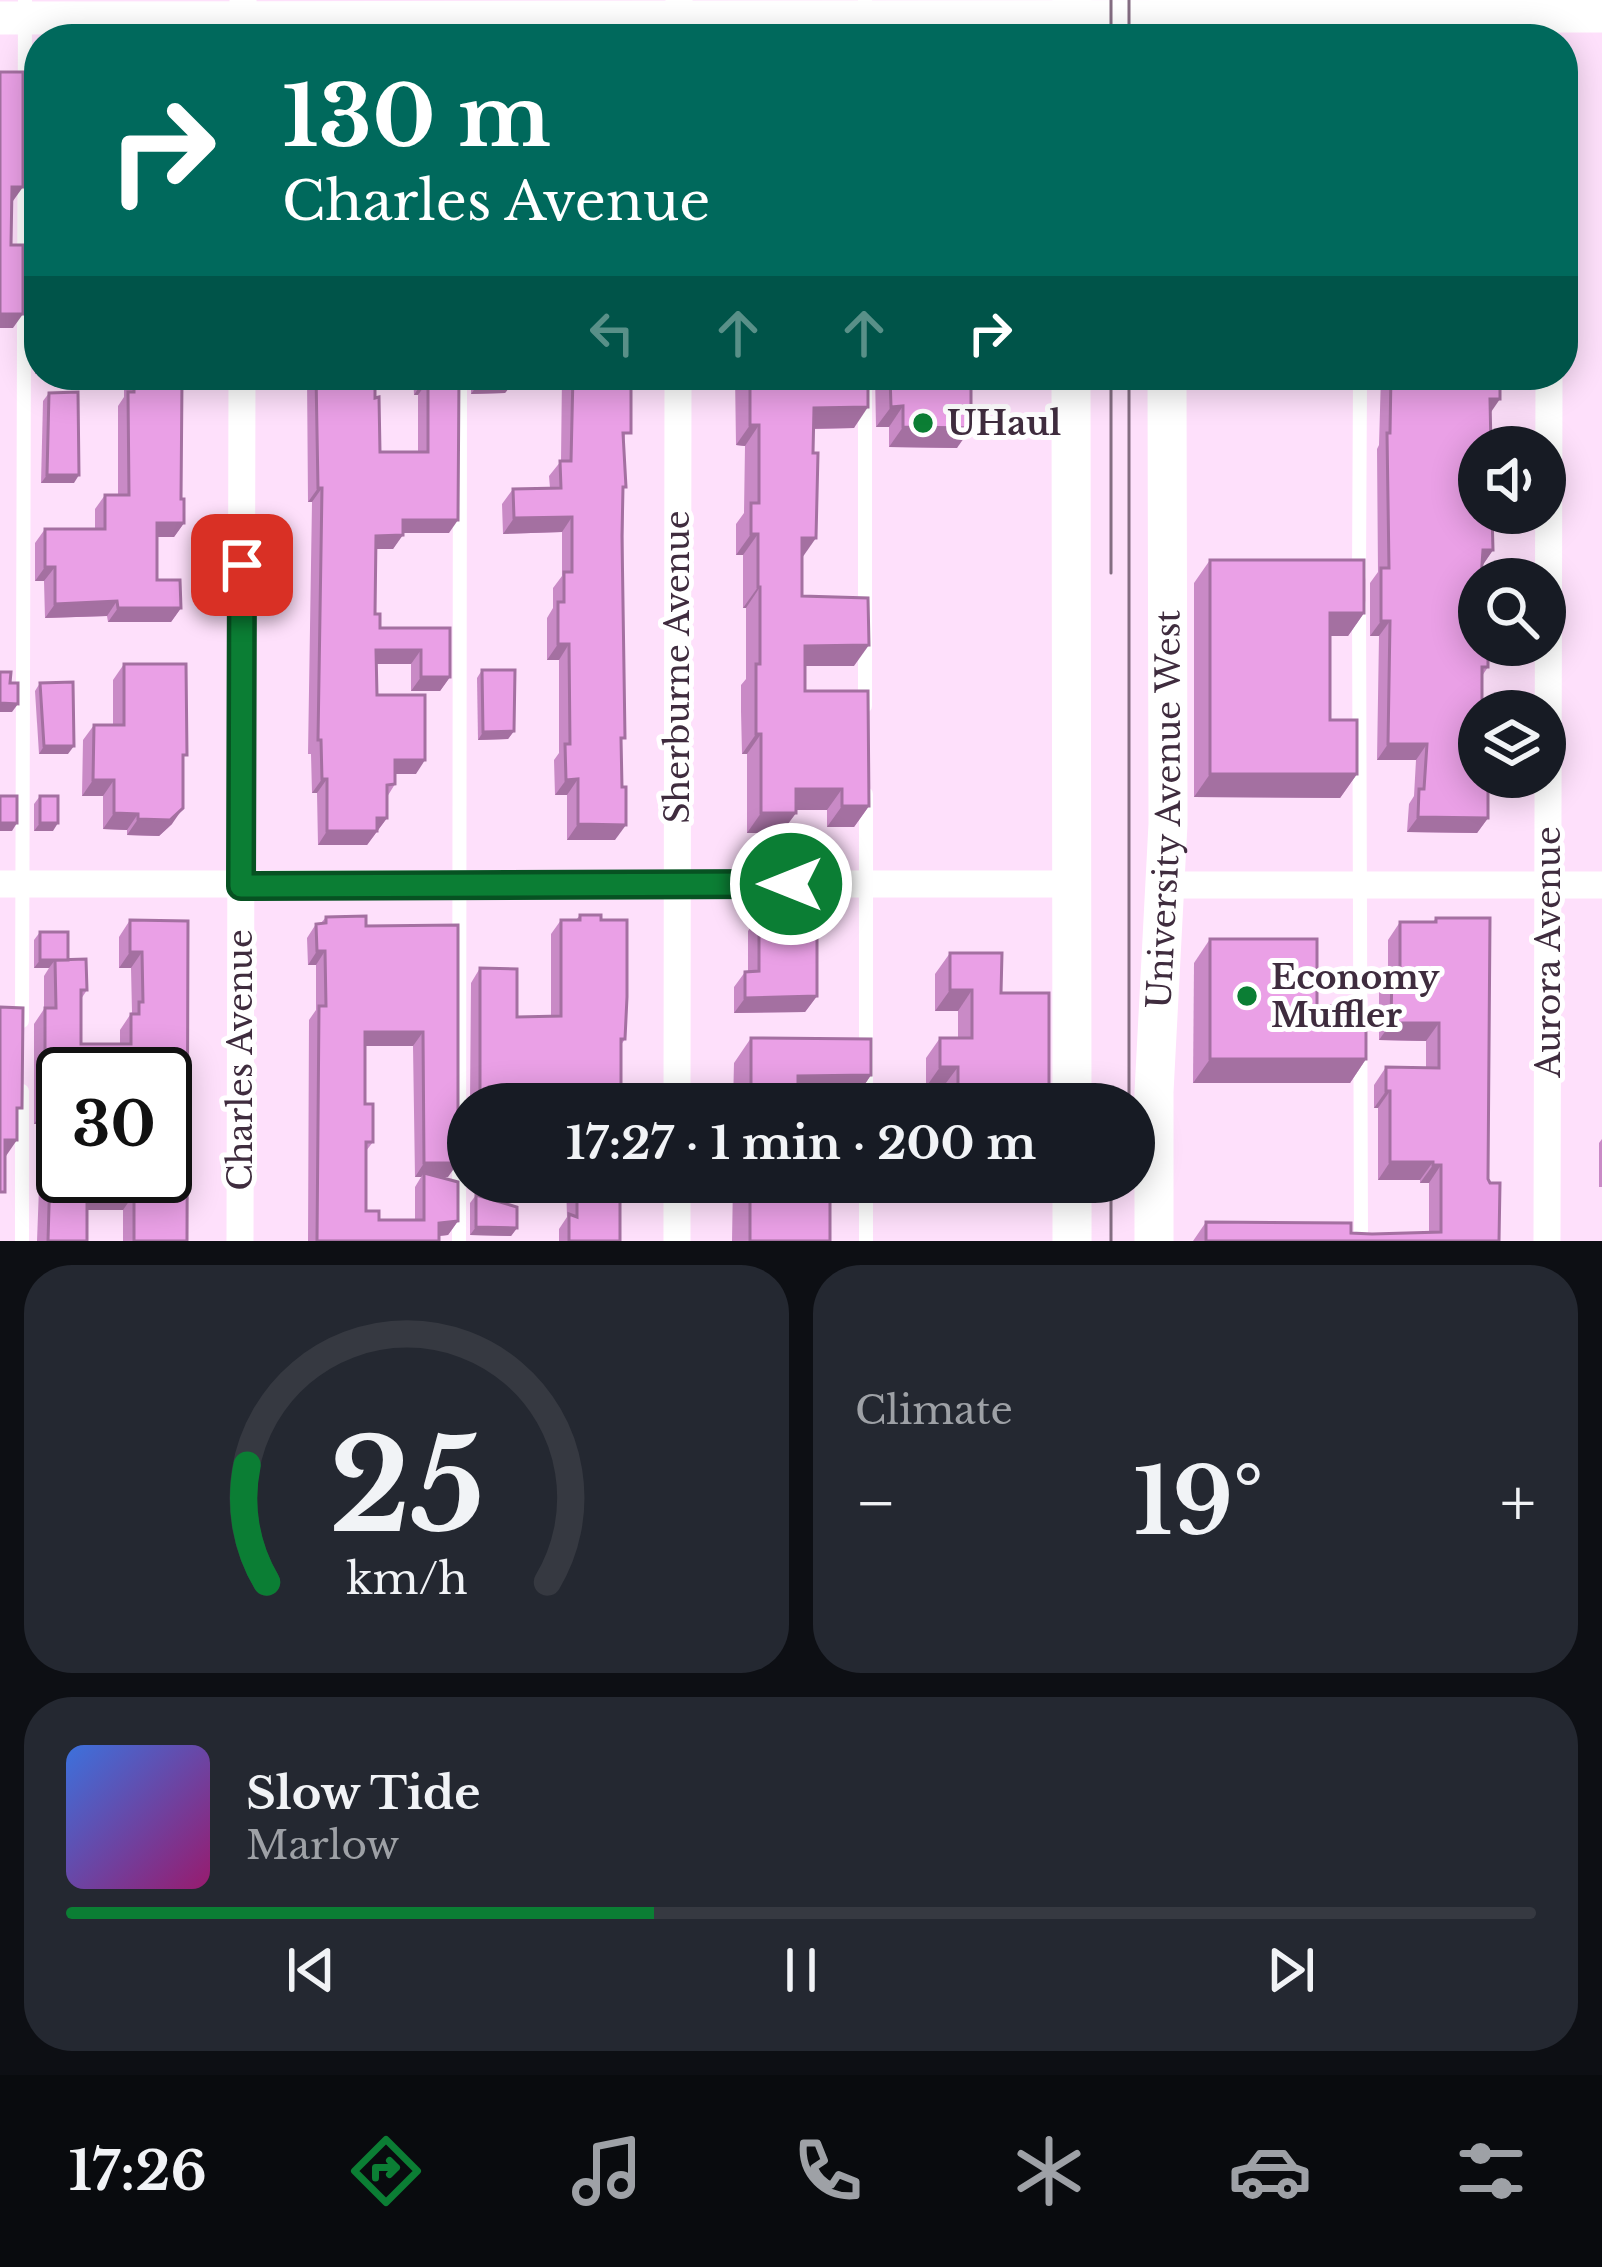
<!DOCTYPE html>
<html lang="en">
<head>
<meta charset="utf-8">
<style>
	:root { --surface:#171b24; --page:#242831; --text:#f1f3f6; --muted:#9ea1a6; --line:#363941; --accent:#0b7e34 }
	body { margin:0; font-family:"Libre Baskerville",serif; background:var(--page); color:var(--text); height:100vh; display:flex; flex-direction:column; font-size:45px; white-space:nowrap }
	* { box-sizing:border-box; margin:0 }
	p { font-size:39px; color:var(--muted) }
	.icon { flex:none; width:66px; height:66px; fill:none; stroke:currentColor; stroke-width:2; stroke-linecap:round; stroke-linejoin:round }
	.map { position:relative; height:1241px; overflow:hidden }
	.panel { display:flex; flex-direction:column; gap:24px; padding:24px; background:#0d0f14; flex:1 }
	.panel>* { flex:none }
	.hud { position:absolute; left:24px; top:24px; width:1554px; height:366px; border-radius:48px; box-shadow:0 6px 30px #0003; background:#00695c; color:#fff; overflow:hidden }
	.controls { position:absolute; left:1458px; top:426px; display:grid; gap:24px }
	.controls a { display:grid; place-items:center; width:108px; height:108px; border-radius:50%; background:var(--surface); box-shadow:0 6px 30px #0003; font-size:60px }
	.speed { position:absolute; left:36px; top:1047px; display:flex; gap:24px; font-size:60px; font-weight:700; text-align:center }
	.speed>* { display:grid; place-content:center; width:156px; height:156px; border-radius:50%; background:var(--surface); box-shadow:0 6px 30px #0003; line-height:1 }
	.speed .limit { border:6px solid #111; border-radius:18px; background:#fff; color:#111 }
	.pin { position:absolute; display:grid; place-items:center; width:102px; height:102px; color:#fff; margin:-51px; border-radius:24px; box-shadow:0 6px 18px #0006 }
	.me { position:absolute; width:132px; margin:-66px; rotate:270deg; stroke-linejoin:round; filter:drop-shadow(0 0 9px #0008) }
	.turn { display:flex; align-items:center; gap:42px; height:252px; padding:0 60px; font-size:54px }
	.turn .icon { width:156px; height:156px; stroke-width:2.5 }
	.turn b { display:block; font-size:84px; line-height:102px }
	.lanes { display:flex; align-items:center; height:114px; padding:0 60px; background:#0003; justify-content:center; gap:60px; direction:ltr }
	.lanes .off { opacity:.35 }
	.big { font-size:90px; font-weight:700; line-height:1.1 }
	.panel .tile { flex:1; display:flex; flex-direction:column; justify-content:center; gap:18px; min-width:0; padding:0 42px; border-radius:48px; background:var(--page) }
	.panel .dial { align-items:center; gap:0 }
	.dial svg { height:312px; overflow:visible; fill:none; stroke:var(--line); stroke-width:7; stroke-linecap:round; text-anchor:middle }
	.dial text { fill:var(--text); stroke:none }
	.song { display:flex; align-items:center; gap:36px }
	.cover { width:144px; height:144px; border-radius:18px; background:linear-gradient(135deg,hsl(220 70% 55%),hsl(320 70% 35%)) }
	.played { height:12px; border-radius:6px; background:linear-gradient(90deg,var(--accent) 40%,var(--line) 40%) }
	.keys { display:flex; justify-content:space-around; direction:ltr }
	.heat { display:flex; justify-content:space-between; align-items:center; font-size:66px; direction:ltr }
	.panel .tiles { flex:1; display:grid; gap:24px; grid-template-columns:1fr 1fr }
	.tile:last-child { grid-column:span 2 }
	.trip { position:absolute; left:447px; top:1083px; width:708px; height:120px; border-radius:60px; background:var(--surface); box-shadow:0 6px 30px #0003; font-weight:700; line-height:120px; text-align:center }
	.tab-bar { display:flex; height:192px; justify-content:space-around; align-items:center; background:#090b0e; color:var(--muted) }
	.tab-bar .icon { width:84px; height:84px }
	.tab-bar .active { color:var(--accent) }
	.tab-bar b { font-size:54px; color:var(--text) }
	.map>svg:first-child { display:block }
</style>
</head>
<body>
<div class="map">
<svg width="1602" height="1241" viewBox="0 0 1602 1241">
	<rect width="100%" height="100%" fill="#fee0fb"/>
	<g fill="none" stroke-linecap="round" stroke-linejoin="round">
		<g stroke="#fff" stroke-width="14">
			<path d="M865,39v-39"/>
			<path d="M865,375v331"/>
			<path d="M1359,576l1,-201"/>
			<path d="M1359,604l2,637"/>
			<path d="M866,794v310"/>
			<path d="M22,1021l3,-1021"/>
			<path d="M866,1182v59"/>
			<path d="M22,1241v-150"/>
			<path d="M459,1241l1,-866"/>
		</g>
		<g stroke="#fff" stroke-width="27">
			<path d="M243,39v-39"/>
			<path d="M679,39v-39"/>
			<path d="M0,884h1071"/>
			<path d="M1165,885h437"/>
			<path d="M677,1104l1,-729"/>
			<path d="M677,1182v59"/>
			<path d="M240,1241l2,-866"/>
			<path d="M1547,1241l2,-866"/>
		</g>
		<path stroke="#fff" stroke-width="33" d="M0,18l1602,-2"/>
		<g stroke="#fff" stroke-width="39">
			<path d="M1071,39l1,-39"/>
			<path d="M1168,39l1,-39"/>
			<path d="M1071,375l1,729"/>
			<path d="M1072,1182v59"/>
			<path id="s1" d="M1154,1241v-149l14,-268 -1,-449"/>
		</g>
		<g stroke="#846d82" stroke-width="3">
			<path d="M1111,39v-39"/>
			<path d="M1129,39v-39"/>
			<path d="M1111,375v198"/>
			<path d="M1129,1104v-729"/>
			<path d="M1111,1182v59"/>
		</g>
	</g>
	<g fill="#c98ac6" fill-rule="evenodd">
		<path d="M39,167v35h-3v-31z"/>
		<path d="M39,254v120h-4l1,-115z"/>
		<path d="M124,375h61l-3,8 -1,116 3,24 -10,14h-17v43l24,28 -10,14h-63l-1,-6 -62,2 -1,-37h-9v-38l10,-14h50v-20l10,-14h13v-89l6,-9z"/>
		<path d="M307,375h68v23l5,54h38v-57h-4l-1,-20h46l-10,158h-46l-10,16h-17l-1,65 5,14h70v49l-10,14h-29v-27h-35l1,31 39,79h-21v10l-8,13v21l-20,27h-49l-1,-52h-5l-1,-39h-3l4,-252h-4z"/>
		<path d="M471,375h44v5l-10,13 -34,1z"/>
		<path d="M562,375h69l-7,68 -2,300 -7,97h-48v-45h-12l-1,-35 5,-7v-93h-12v-42l6,-10v-20l9,-12v-44l-59,2 -1,-30 11,-15 37,-1 -1,-12 12,-15z"/>
		<path d="M735,375h133l-14,53 -40,1 -12,129v38l52,70h-49v25l64,115 -15,21h-27v-17h-31v3l-15,20h-34v-79h-5l-1,-43v-26l5,-6v-71h-3v-53h-7v-31l8,-11 1,-67 -9,-1z"/>
		<path d="M875,375h96l-14,73 -68,-1v-20h-13z"/>
		<path d="M1381,375h119l-10,39 3,136 -11,16 -3,79 9,22 -6,9 -4,38v39l10,65 -11,15 -70,-1 2,-28 5,-8 2,-36h-39l2,-124h-9v-53l8,-11 -1,-123 2,-4z"/>
		<path d="M49,393l25,90h-33l2,-82z"/>
		<path d="M1210,560l154,53 -16,23h-18v84l27,54 -17,24 -146,-1v-214z"/>
		<path d="M124,664l59,97 -11,63 -13,12 -32,-1v-5l-24,-1v-33h-21l1,-56 11,-15h19v-45z"/>
		<path d="M482,670l32,61 -6,8 -30,1 -1,-62z"/>
		<path d="M40,683l28,71h-29l-4,-63z"/>
		<path d="M40,796l13,35h-19v-27z"/>
		<path d="M580,915l45,124 -4,6v49l7,10h-158l1,-121 9,-15 37,49 34,-1v-82l10,-14h15z"/>
		<path d="M759,915l58,81 -12,16 -71,1v-26l11,-15 3,-1v-40z"/>
		<path d="M326,917l40,9 92,-1 -10,252h-8l18,44 -10,14 -9,1v5h-131l1,-221 7,-10v-45h-8l-1,-27 9,-14 5,-1zM365,1046h48l2,131h6l-6,10v33h-36l-13,-9v-60l7,-9 -8,-38z"/>
		<path d="M1436,918l63,323h-306l13,-19 166,12 57,-2v-49h-9v-3h-42v-72h-4v-23l12,-18h40v-26l-47,-1v-55l9,-12v-33l12,-18h33z"/>
		<path d="M130,920l58,1 -1,320h-64v-31h-36v31h-50l2,-53 11,-16 115,4v-102h-102v49l-29,1v-100l10,-15v-33l5,-8h-15v-28l6,-8 28,28 19,30 -6,9v45h39v-14l12,-18 -1,-44h-12v-31z"/>
		<path d="M1210,939l133,85 23,35 -16,24h-157l1,-120z"/>
		<path d="M950,953l51,40 48,111h-106v-17h-17v-29l14,-20h18v-27h-23v-37z"/>
		<path d="M751,1038l120,37 -17,25 -56,1v3h-65l1,-41z"/>
		<path d="M1602,1139v48h-3v-44z"/>
		<path d="M566,1182h54v59h-61v-12l8,-12z"/>
		<path d="M733,1182h127l-5,7h-25v52h-98z"/>
		<path d="M476,1195l41,33 -6,8 -41,-1v-32z"/>
	</g>
	<g fill="#a470a1">
		<path d="M12,187h11l-10,14h-11z"/>
		<path d="M0,314h23l-10,14h-13z"/>
		<path d="M481,380h34l-10,13 -34,1z"/>
		<path d="M423,381h5l-10,14h-4z"/>
		<path d="M1490,399h10l-11,16z"/>
		<path d="M903,406l-14,21h-13l15,-20z"/>
		<path d="M868,407l-14,21 -54,1 14,-21z"/>
		<path d="M750,425h9l-14,21 -9,-1z"/>
		<path d="M903,427l68,1 -14,20 -68,-1z"/>
		<path d="M47,475h32l-5,8h-33z"/>
		<path d="M318,488h4l-10,14h-4z"/>
		<path d="M572,517l-10,15 -59,2 11,-16z"/>
		<path d="M403,520h55l-9,13h-56z"/>
		<path d="M157,523h27l-10,14h-27z"/>
		<path d="M751,534h7l-15,21h-7z"/>
		<path d="M403,535l-10,14h-27l10,-13z"/>
		<path d="M802,538h14l-14,20z"/>
		<path d="M1483,550h10l-11,16z"/>
		<path d="M45,567h10l-11,14h-9z"/>
		<path d="M758,587h2l-14,21h-3z"/>
		<path d="M117,601l-10,15 -62,2 10,-14z"/>
		<path d="M118,608h63l-10,14h-63z"/>
		<path d="M1330,613h34l-16,23h-34z"/>
		<path d="M1381,621h9l-11,15h-9z"/>
		<path d="M558,644h11l-10,16h-12z"/>
		<path d="M869,645l-15,21h-64l15,-20z"/>
		<path d="M376,650h45l-10,14h-45z"/>
		<path d="M421,677h29l-10,14h-29z"/>
		<path d="M0,703l18,1 -6,8h-12z"/>
		<path d="M514,731l-6,8 -30,1 5,-8z"/>
		<path d="M756,734h5l-14,20h-5z"/>
		<path d="M1388,744h39l-11,16h-39z"/>
		<path d="M44,746h30l-6,8h-29z"/>
		<path d="M395,760h30l-9,14h-31z"/>
		<path d="M1210,774h147l-17,24 -146,-1z"/>
		<path d="M322,779h5l-10,14h-5z"/>
		<path d="M578,779l-11,16h-12l11,-15z"/>
		<path d="M93,780h21l-11,16h-21z"/>
		<path d="M796,789h46l-15,21h-45z"/>
		<path d="M842,806h27l-15,21h-27z"/>
		<path d="M183,808l-11,16 -13,12 -32,-1 11,-16z"/>
		<path d="M114,813l24,1 -11,16 -24,-1z"/>
		<path d="M761,813h35l-15,20h-34z"/>
		<path d="M1418,817l70,1 -11,15 -70,-1z"/>
		<path d="M377,818h10l-20,27h-49l9,-14z"/>
		<path d="M0,823h17l-5,8h-12z"/>
		<path d="M40,823h18l-5,8h-19z"/>
		<path d="M578,824l48,1 -11,15h-48z"/>
		<path d="M317,951h8l-9,14h-8z"/>
		<path d="M130,952h12l-11,16h-12z"/>
		<path d="M40,960h15l-6,8h-15z"/>
		<path d="M950,990h22l-14,21h-23z"/>
		<path d="M817,996l-12,16 -71,1 11,-15z"/>
		<path d="M1391,1023h48l-13,18 -47,-1z"/>
		<path d="M365,1032h58l-10,14h-58z"/>
		<path d="M1210,1059h156l-16,24h-157z"/>
		<path d="M940,1067h18l-15,20h-17z"/>
		<path d="M871,1075l-17,25 -74,1 18,-25z"/>
		<path d="M521,1089h44l-10,14h-44z"/>
		<path d="M1386,1091h4l-12,17h-4z"/>
		<path d="M45,1108h18v15l-29,1z"/>
		<path d="M5,1140h12l-11,16z"/>
		<path d="M1390,1162h43l-13,18h-42z"/>
		<path d="M424,1163h34l-10,14h-24v-4l-3,4h-6z"/>
		<path d="M1433,1165h8l-12,18h-9z"/>
		<path d="M824,1182h36l-5,7h-36z"/>
		<path d="M87,1194h47l-11,16h-47z"/>
		<path d="M458,1221l-10,14 -19,2 10,-14z"/>
		<path d="M476,1227l41,1 -6,8 -41,-1z"/>
	</g>
	<g fill="#eaa0e6" stroke="#a470a1" stroke-width="3">
		<path d="M0,72h23v115h-11l-1,58h12v69h-23z"/>
		<path d="M134,375h51v5h-3l-1,119h3v24h-27v57h23l1,28h-63l-1,-7 -62,3v-37h-10v-38h60v-34h24l-1,-103h6z"/>
		<path d="M316,375h59v23l4,-1 1,55h48v-71h-5v-6h36l-1,145h-55v15l-27,1 -1,78h5v14h70v49h-29v-27h-45l1,45h48v65h-30v24l-8,1v33h-10v13h-50v-52h-5l-1,-39h-3l4,-252h-4z"/>
		<rect x="481" y="375" width="34" height="5"/>
		<path d="M573,375h58v58h-8l3,54h-3l-1,49 3,202h-4l1,49h4v38l-48,-1v-45l-12,1 -1,-36h5l-1,-100h-11v-42h6v-30h8v-55l-58,1 -1,-29 48,-1 -1,-27h11z"/>
		<path d="M750,375h118v32l-54,1 -1,45h5l-2,85h-14v58l66,2 1,47 -64,1v45h63l1,115h-27v-17h-46v24h-35v-79h-5v-70h4v-77h-2v-53h-7v-31h8v-78h-9z"/>
		<path d="M890,375h81v53l-68,-1v-21l-12,1z"/>
		<path d="M1391,375h109v24h-10l1,48h-12v66h13l1,37h-10l-2,29h-2v66h9v22h-6v42h-4v44l1,24h9v41l-70,-1 1,-28h5l3,-45h-39l2,-123h-9v-53h8l-2,-135h3z"/>
		<path d="M78,392l1,83h-32l2,-82z"/>
		<path d="M1210,560h154v53h-34v107h27v54h-147z"/>
		<path d="M124,664h62l1,91h-4v53l-13,12 -32,-1v-5l-24,-1v-33h-21l1,-55h30z"/>
		<path d="M482,670h33l-1,61 -31,1z"/>
		<path d="M0,672h11l-1,11h8v21l-18,-1z"/>
		<path d="M73,682l1,64h-30l-4,-63z"/>
		<rect x="0" y="796" width="17" height="27"/>
		<rect x="40" y="796" width="18" height="27"/>
		<path d="M580,915h21v5h26v77l-2,42h-4v55h7v10h-63v-15h-44v15h-41v-136l37,1v48l44,-1v-96h19z"/>
		<path d="M759,915h58v81l-72,2v-26l14,-1z"/>
		<path d="M366,916v10l92,-1v238h-34l-1,-131h-58v72h8v38h-7v69h13v9h45v-47l34,9v39l-19,2v18h-122l2,-235h7l-1,-55h-8l-1,-27 10,-1v-6z"/>
		<path d="M1436,918h54l-2,261 2,4h10l-1,58h-293v-19l145,1v10l21,1 69,-2v-67h-8v-3h-43v-71h-4v-24l53,1v-45h-48l1,-55h8v-46h36z"/>
		<path d="M130,920l58,1 -1,320h-53v-47h-47v47h-39l2,-69h13v4h102v-102h-102v34h-18v-100h11l-1,-48 31,-1 1,31h-6v54h50v-30h8v-12h4l-1,-50h-12z"/>
		<rect x="40" y="932" width="28" height="28"/>
		<path d="M1210,939h107v67h26v18h23v35h-156z"/>
		<path d="M950,953h52l-1,40h48v111h-91v-37h-18v-29h32v-48h-22z"/>
		<path d="M0,1007l23,1 -1,100h-5v32h-12v52h-5z"/>
		<path d="M751,1038l120,1v36l-73,1v28h-47z"/>
		<path d="M577,1182h43v59h-51v-27l8,3z"/>
		<rect x="750" y="1182" width="80" height="59"/>
		<path d="M476,1195l41,12v21l-41,-1z"/>
	</g>
	<g fill="none" stroke-linecap="round" stroke-linejoin="round">
		<g stroke="#075222" stroke-width="30">
			<path id="route" d="M242,565l-1,321 550,-2"/>
		</g>
		<use href="#route" stroke="#0b7e34" stroke-width="21"/>
	</g>
	<g fill="#0b7e34" stroke="#fff" stroke-width="4.5">
		<circle cx="923" cy="423" r="12"/>
		<circle cx="1247" cy="996" r="12"/>
	</g>
	<g text-anchor="middle" stroke-width="10" stroke-linejoin="round" paint-order="stroke">
		<g font-size="33" font-weight="bold" fill="#3f2c3e" stroke="#fff" text-anchor="start">
			<text x="947" y="435">UHaul</text>
			<text x="1271" y="989">Economy<tspan x="1271" dy="38">Muffler</tspan></text>
		</g>
		<g font-size="33" fill="#3f2c3e" stroke="#fff">
			<text transform="translate(677 667) rotate(-90)" y="12">Sherburne Avenue</text>
			<text dy="12" stroke="none"><textPath href="#s1" startOffset="432">University Avenue West</textPath></text>
			<text transform="translate(1548 952) rotate(-90)" y="12">Aurora Avenue</text>
			<text transform="translate(240 1060) rotate(-90)" y="12">Charles Avenue</text>
		</g>
	</g>
</svg>
<div class="controls">
<a><svg class="icon" aria-label="sound" viewBox="0 0 24 24"><path d="M4 9h4l5-4v14l-5-4H4zM17 9q2 3 0 6"/></svg></a>
<a><svg class="icon" aria-label="search" viewBox="0 0 24 24"><circle cx="10" cy="10" r="6"/><path d="M15 15l6 6"/></svg></a>
<a><svg class="icon" aria-label="layers" viewBox="0 0 24 24"><path d="M12 4l9 5-9 5-9-5zM3 14l9 5 9-5"/></svg></a>
</div>
<div class="speed"><div class="limit">30</div></div>
<div class="pin" style="left:242px;top:565px;background:#d93025"><svg class="icon" aria-label="arrive" viewBox="0 0 24 24"><path d="M6 21V4h12l-3 4 3 4H6"/></svg></div>
<svg class="me" style="left:791px;top:884px" viewBox="-20 -20 40 40"><circle r="17" fill="#0b7e34" stroke="#fff" stroke-width="3"/><path d="M0-11L8 9 0 5-8 9z" fill="#fff"/></svg>
<div class="trip">17:27 · 1 min · 200 m</div>
<div class="hud">
<div class="turn"><svg class="icon" aria-label="right" viewBox="0 0 24 24"><path d="M7 20v-9h11M14 6l5 5-5 5"/></svg><div><b>130 m</b>Charles Avenue</div></div>
<div class="lanes"><svg class="icon off" aria-label="left" viewBox="0 0 24 24"><path d="M17 20v-9H6M10 6l-5 5 5 5"/></svg><svg class="icon off" aria-label="ahead" viewBox="0 0 24 24"><path d="M12 20V5M6 11l6-6 6 6"/></svg><svg class="icon off" aria-label="ahead" viewBox="0 0 24 24"><path d="M12 20V5M6 11l6-6 6 6"/></svg><svg class="icon" aria-label="right" viewBox="0 0 24 24"><path d="M7 20v-9h11M14 6l5 5-5 5"/></svg></div>
</div>
</div>
<section class="panel">
<div class="tiles">
<div class="tile dial"><svg viewBox="0 0 100 80">
<path d="M14 69A42 42 0 1 1 86 69"/>
<path d="M14 69A42 42 0 0 1 9 39" stroke="#0b7e34"/>
<text x="50" y="56" font-size="32" font-weight="700">25</text>
<text x="50" y="72" font-size="11">km/h</text>
</svg></div>
<div class="tile"><p>Climate</p>
<div class="heat"><a>−</a><b class="big">19°</b><a>+</a></div>
</div>
<div class="tile">
<div class="song"><i class="cover"></i><div><b>Slow Tide</b><p>Marlow</p></div></div>
<div class="played"></div>
<div class="keys"><svg class="icon" aria-label="previous" viewBox="0 0 24 24"><path d="M18 5L8 12l10 7zM5 5v14"/></svg><svg class="icon" aria-label="pause" viewBox="0 0 24 24"><path d="M8 5v14M16 5v14"/></svg><svg class="icon" aria-label="next" viewBox="0 0 24 24"><path d="M6 5l10 7-10 7zM19 5v14"/></svg></div>
</div>
</div>
</section>
<nav class="tab-bar">
<b>17:26</b>
<svg class="icon active" aria-label="directions" viewBox="0 0 24 24"><path d="M12 3l9 9-9 9-9-9zM9 14v-3h6M13 9l2 2-2 2"/></svg>
<svg class="icon" aria-label="music" viewBox="0 0 24 24"><path d="M9 18V5l10-2v13"/><circle cx="6" cy="18" r="3"/><circle cx="16" cy="16" r="3"/></svg>
<svg class="icon" aria-label="phone" viewBox="0 0 24 24"><path d="M5 4h4l2 5-3 2q2 4 5 5l2-3 5 2v4C11 20 4 13 5 4z"/></svg>
<svg class="icon" aria-label="climate" viewBox="0 0 24 24"><path d="M12 3v18M4 7l16 10M4 17L20 7"/></svg>
<svg class="icon" aria-label="car" viewBox="0 0 24 24"><path d="M5 17H2v-5l4-1 3-4h7l3 4 3 1v5h-3M9 17h6M6 11h13"/><circle cx="7" cy="17" r="2"/><circle cx="17" cy="17" r="2"/></svg>
<svg class="icon" aria-label="filters" viewBox="0 0 24 24"><path d="M4 7h16M4 17h16"/><circle cx="9" cy="7" r="2"/><circle cx="15" cy="17" r="2"/></svg>
</nav>
</body>
</html>
